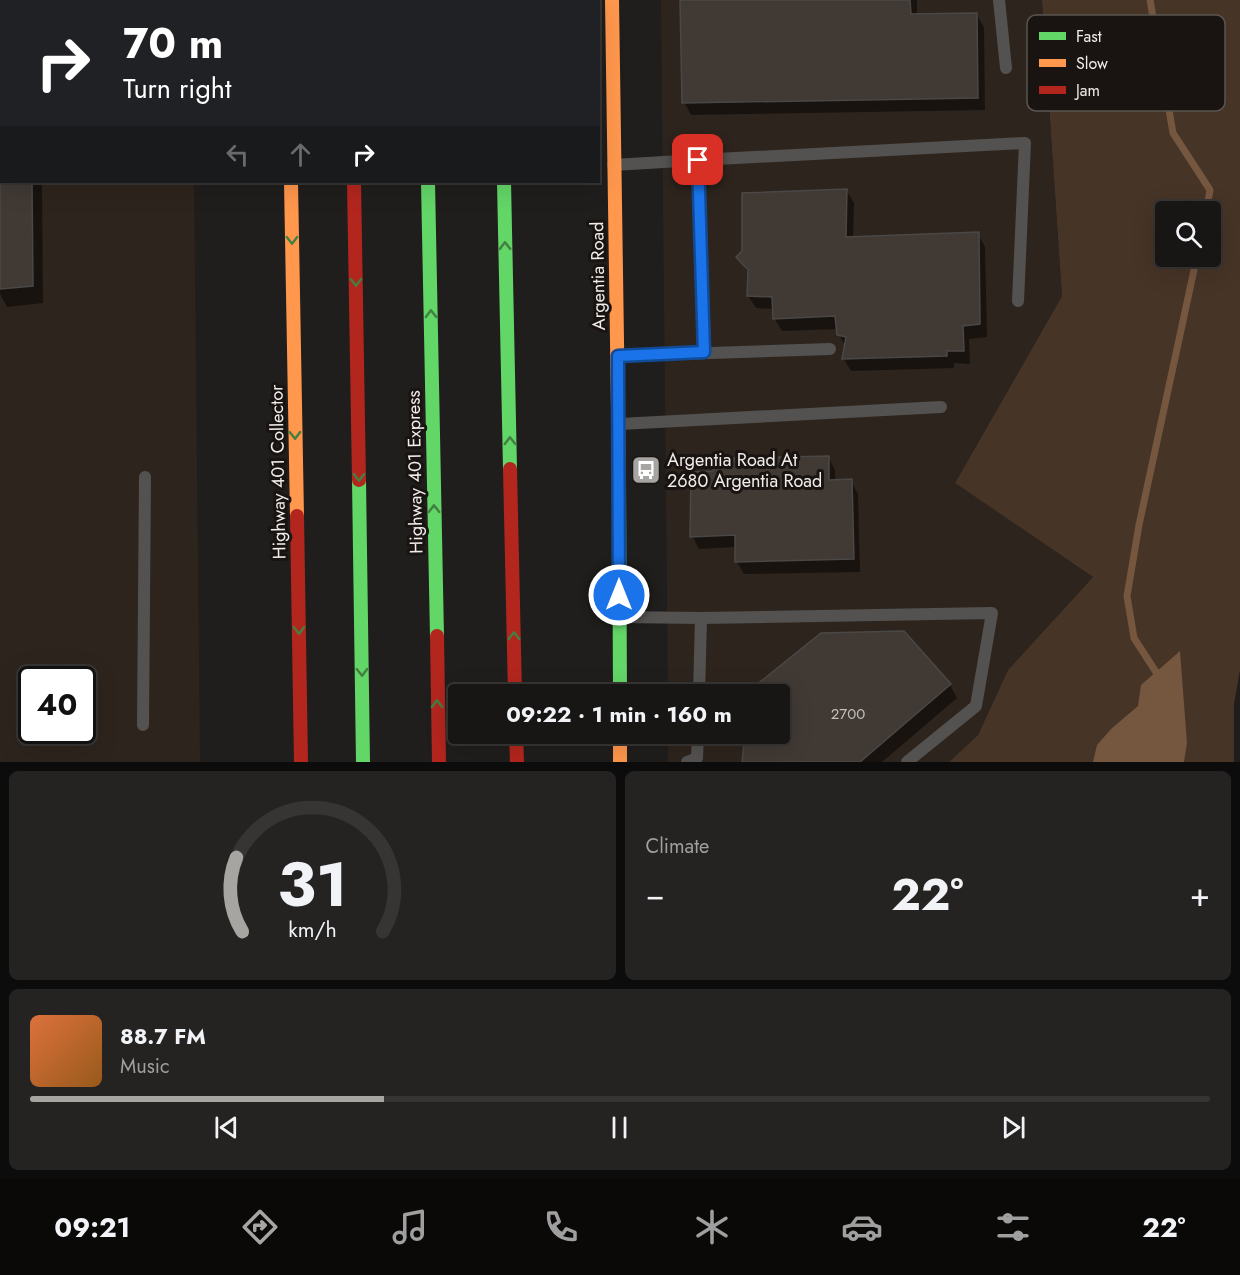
<!DOCTYPE html>
<html lang="en">
<head>
<meta charset="utf-8">
<style>
	:root { --surface:#181615; --page:#252322; --text:#f1f3f6; --muted:#9f9fa0; --line:#363534; --accent:#a7a5a2 }
	body { margin:0; font-family:Jost,sans-serif; background:var(--page); color:var(--text); height:100vh; display:flex; flex-direction:column; font-size:22px; white-space:nowrap }
	* { box-sizing:border-box; margin:0 }
	p { font-size:20px; color:var(--muted) }
	.icon { flex:none; width:33px; height:33px; fill:none; stroke:currentColor; stroke-width:2; stroke-linecap:round; stroke-linejoin:round }
	.map { position:relative; height:762px; overflow:hidden }
	.panel { display:flex; flex-direction:column; gap:9px; padding:9px; background:#0d0c0c; flex:1 }
	.panel>* { flex:none }
	.guide { position:absolute; left:0px; top:0px; width:600px; height:183px; box-shadow:0 6px 24px #0002,0 0 0 2px var(--line); background:#202124; color:#fff; overflow:hidden }
	.tools { position:absolute; left:1155px; top:201px; display:grid; gap:12px }
	.tools a { display:grid; place-items:center; width:66px; height:66px; border-radius:6px; background:var(--surface); box-shadow:0 6px 24px #0002,0 0 0 2px var(--line); font-size:30px }
	.speed { position:absolute; left:18px; top:666px; display:flex; gap:12px; font-size:30px; font-weight:700; text-align:center }
	.speed>* { display:grid; place-content:center; width:78px; height:78px; border-radius:50%; background:var(--surface); box-shadow:0 6px 24px #0002,0 0 0 2px var(--line); line-height:1 }
	.speed .limit { border:3px solid #111; border-radius:9px; background:#fff; color:#111 }
	.pin { position:absolute; display:grid; place-items:center; width:51px; height:51px; color:#fff; margin:-26px; border-radius:12px; box-shadow:0 3px 9px #0006 }
	.me { position:absolute; width:66px; margin:-33px; rotate:0deg; stroke-linejoin:round; filter:drop-shadow(0 0 4px #0008) }
	.turn { display:flex; align-items:center; gap:21px; height:126px; padding:0 24px; font-size:27px }
	.turn .icon { width:78px; height:78px; stroke-width:2.5 }
	.turn b { display:block; font-size:42px; line-height:51px }
	.lanes { display:flex; align-items:center; height:57px; padding:0 24px; background:#0003; justify-content:center; gap:30px; direction:ltr }
	.lanes .off { opacity:.35 }
	.big { font-size:45px; font-weight:700; line-height:1.1 }
	.panel .tile { flex:1; display:flex; flex-direction:column; justify-content:center; gap:9px; min-width:0; padding:0 21px; border-radius:9px; background:var(--page) }
	.panel .dial { align-items:center; gap:0 }
	.dial svg { height:156px; overflow:visible; fill:none; stroke:var(--line); stroke-width:7; stroke-linecap:round; text-anchor:middle }
	.dial text { fill:var(--text); stroke:none }
	.song { display:flex; align-items:center; gap:18px }
	.cover { width:72px; height:72px; border-radius:9px; background:linear-gradient(135deg,hsl(20 70% 55%),hsl(30 70% 35%)) }
	.played { height:6px; border-radius:3px; background:linear-gradient(90deg,var(--accent) 30%,var(--line) 30%) }
	.keys { display:flex; justify-content:space-around; direction:ltr }
	.heat { display:flex; justify-content:space-between; align-items:center; font-size:33px; direction:ltr }
	.panel .tiles { flex:1; display:grid; gap:9px; grid-template-columns:1fr 1fr }
	.tile:last-child { grid-column:span 2 }
	.trip { position:absolute; left:448px; top:684px; width:342px; height:60px; border-radius:6px; background:var(--surface); box-shadow:0 6px 24px #0002,0 0 0 2px var(--line); font-weight:700; line-height:60px; text-align:center }
	.tab-bar { display:flex; height:96px; justify-content:space-around; align-items:center; background:#0a0908; color:var(--muted) }
	.tab-bar .icon { width:42px; height:42px }
	.tab-bar .current { color:var(--accent) }
	.tab-bar b { font-size:27px; color:var(--text) }
	.map>svg:first-child { display:block }
</style>
</head>
<body>
<div class="map">
<svg width="1240" height="762" viewBox="0 0 1240 762">
	<rect width="100%" height="100%" fill="#201e1c"/>
	<g fill="#2d241d" fill-rule="evenodd">
		<path d="M0,0h192l-190,2v180h192l6,580h-200zM32,680h50v50h-50z"/>
		<path d="M661,0h381l20,296 -107,187 138,94 -85,93 -30,65 -29,27h-281v-28h112v-40h-112z"/>
	</g>
	<g fill="#463426" fill-rule="evenodd">
		<path d="M45,0h133v1l-132,1z"/>
		<path d="M1042,0h198v670l-6,34v58h-285l29,-27 30,-65 85,-93 -138,-94 107,-187zM1166,212h44v44h-44z"/>
	</g>
	<path fill="#75563f" d="M1180,651l7,92 -3,19h-91l4,-17 14,-16 27,-23 3,-21z"/>
	<g fill="#0007">
		<path d="M0,0l42,2h-40v180h40l1,121 -36,4 -7,-13z"/>
		<path d="M682,0h235v15l59,-1 8,13 1,83 -294,5 -7,-13z"/>
		<path d="M846,190l8,13 -1,35 125,-4 7,13 2,90 -18,2 1,25 -16,-1v5l-103,3 -7,-12 2,-12 -7,-12 -1,-6 -56,2 -8,-13v-9l-18,-1 -8,-12 1,-22 -12,-17z"/>
		<path d="M828,457l7,13v11h16l7,13 2,78 -116,2 -7,-12 -1,-15 -37,2 -7,-13 22,-64z"/>
		<path d="M904,632l46,53 7,13 -75,64h-138l3,-28h33v-40h-27l-2,-2z"/>
	</g>
	<g fill="none" stroke-linecap="round" stroke-linejoin="round">
		<g stroke="#75563f" stroke-width="7">
			<path d="M1150,0l23,133 37,57 -4,22"/>
			<path d="M1157,681l-1,-9 -22,-34 -7,-42 12,-71 58,-269"/>
		</g>
	</g>
	<g fill="#403934" stroke="#4a4847" stroke-width="1.5">
		<path d="M680,0h230l1,14 66,-1 1,85 -296,5z"/>
		<path d="M0,182h32l1,104 -33,3z"/>
		<path d="M847,189l-1,48 133,-5 1,92 -17,2 1,25h-17v5l-105,3 4,-22 -9,-2 -2,-19 -62,3 -1,-22 -25,-1 1,-26 -12,-13 6,-6v-58z"/>
		<path d="M829,456v24l23,-1 2,80 -119,3v-27l-45,2 1,-65 22,-1 1,-8 20,-2v-3z"/>
		<path d="M904,631l47,53 -91,78h-118l3,-28h35v-40h-35l76,-61z"/>
	</g>
	<g fill="none" stroke-linecap="round" stroke-linejoin="round">
		<g stroke="#535251" stroke-width="12">
			<path d="M999,0l7,68"/>
			<path d="M698,160l327,-17 -7,158"/>
			<path d="M613,165l85,-5 6,192"/>
			<path d="M619,356l211,-7"/>
			<path d="M620,424l321,-17"/>
			<path d="M620,617l81,1 291,-5 -16,93 -69,56"/>
			<path d="M699,694l2,-76"/>
			<path d="M143,725l2,-248"/>
			<path d="M687,762l10,-4 1,-24"/>
		</g>
		<g stroke="#63d668" stroke-width="14">
			<path d="M428,182l9,454"/>
			<path d="M504,182l6,287"/>
			<path d="M619,477l1,217"/>
			<path d="M359,480l4,282"/>
		</g>
		<g stroke="#ff974d" stroke-width="14">
			<path d="M612,0l7,477"/>
			<path d="M291,182l6,334"/>
			<path d="M620,734v28"/>
		</g>
		<g stroke="#b3261e" stroke-width="14">
			<path d="M288,0v2"/>
			<path d="M352,0v2"/>
			<path d="M425,0v2"/>
			<path d="M500,0v2"/>
			<path d="M354,182l5,298"/>
			<path d="M510,469l5,225"/>
			<path d="M297,516l4,246"/>
			<path d="M437,636l2,126"/>
			<path d="M516,734l1,28"/>
		</g>
	</g>
	<defs><path id="oneway-chevron" d="M-2-3.5L2.5 0L-2 3.5" fill="none" stroke-width="1.6" stroke-linecap="round" stroke-linejoin="round" transform="scale(1.5)"/></defs>
	<g stroke="#427f41">
		<use href="#oneway-chevron" transform="translate(292 240) rotate(89)"/>
		<use href="#oneway-chevron" transform="translate(505 246) rotate(-91)"/>
		<use href="#oneway-chevron" transform="translate(356 282) rotate(89)"/>
		<use href="#oneway-chevron" transform="translate(431 314) rotate(-91)"/>
		<use href="#oneway-chevron" transform="translate(295 435) rotate(89)"/>
		<use href="#oneway-chevron" transform="translate(510 441) rotate(-91)"/>
		<use href="#oneway-chevron" transform="translate(359 477) rotate(89)"/>
		<use href="#oneway-chevron" transform="translate(434 509) rotate(-91)"/>
		<use href="#oneway-chevron" transform="translate(299 630) rotate(89)"/>
		<use href="#oneway-chevron" transform="translate(514 636) rotate(-91)"/>
		<use href="#oneway-chevron" transform="translate(362 672) rotate(89)"/>
		<use href="#oneway-chevron" transform="translate(437 704) rotate(-91)"/>
	</g>
	<g fill="none" stroke-linecap="round" stroke-linejoin="round">
		<g stroke="#114b97" stroke-width="15">
			<path id="route" d="M619,595l-1,-239 86,-4 -6,-192"/>
		</g>
		<use href="#route" stroke="#1a73e8" stroke-width="10"/>
	</g>
	<defs>
		<g id="bus-square" transform="scale(1.5)"><rect x="-9" y="-9" width="18" height="18" rx="4" fill="#a7a5a2" stroke="#191411"/><path d="M-5-6H5V4H4V6H2V4H-2V6H-4V4H-5ZM-3.5-4V0h7V-4ZM-3.5 1.2v1.5H-2V1.2ZM2 1.2v1.5H3.5V1.2Z" fill="#fff"/></g>
	</defs>
	<g fill-rule="evenodd">
		<use href="#bus-square" x="646" y="470"/>
	</g>
	<g text-anchor="middle" stroke-width="6" stroke-linejoin="round" paint-order="stroke">
		<g font-size="15" fill="#c4c0bc">
			<text x="848" y="719">2700</text>
		</g>
		<g font-size="18" fill="#f0edea" stroke="#191411">
			<text transform="translate(598 276) rotate(-91)" y="6">Argentia Road</text>
			<text transform="translate(278 472) rotate(-91)" y="6">Highway 401 Collector</text>
			<text transform="translate(415 472) rotate(-91)" y="6">Highway 401 Express</text>
		</g>
		<g font-size="18" fill="#f0edea" stroke="#191411" text-anchor="start">
			<text x="667" y="466">Argentia Road At<tspan x="667" dy="21">2680 Argentia Road</tspan></text>
		</g>
	</g>
	<rect x="1027" y="15" width="198" height="96" rx="9" fill="#191411" stroke="#5a5552" stroke-width="1.5"/>
	<rect x="1039" y="32" width="27" height="8" fill="#63d668"/>
	<rect x="1039" y="59" width="27" height="8" fill="#ff974d"/>
	<rect x="1039" y="86" width="27" height="8" fill="#b3261e"/>
	<g font-size="16" fill="#f0edea">
		<text x="1076" y="42">Fast</text>
		<text x="1076" y="69">Slow</text>
		<text x="1076" y="96">Jam</text>
	</g>
</svg>
<div class="tools">
<a><svg class="icon" aria-label="search" viewBox="0 0 24 24"><circle cx="10" cy="10" r="6"/><path d="M15 15l6 6"/></svg></a>
</div>
<div class="speed"><div class="limit">40</div></div>
<div class="pin" style="left:698px;top:160px;background:#d93025"><svg class="icon" aria-label="arrive" viewBox="0 0 24 24"><path d="M6 21V4h12l-3 4 3 4H6"/></svg></div>
<svg class="me" style="left:619px;top:595px" viewBox="-20 -20 40 40"><circle r="17" fill="#1a73e8" stroke="#fff" stroke-width="3"/><path d="M0-11L8 9 0 5-8 9z" fill="#fff"/></svg>
<div class="trip">09:22 · 1 min · 160 m</div>
<div class="guide">
<div class="turn"><svg class="icon" aria-label="right" viewBox="0 0 24 24"><path d="M7 20v-9h11M14 6l5 5-5 5"/></svg><div><b>70 m</b>Turn right</div></div>
<div class="lanes"><svg class="icon off" aria-label="left" viewBox="0 0 24 24"><path d="M17 20v-9H6M10 6l-5 5 5 5"/></svg><svg class="icon off" aria-label="ahead" viewBox="0 0 24 24"><path d="M12 20V5M6 11l6-6 6 6"/></svg><svg class="icon" aria-label="right" viewBox="0 0 24 24"><path d="M7 20v-9h11M14 6l5 5-5 5"/></svg></div>
</div>
</div>
<section class="panel">
<div class="tiles">
<div class="tile dial"><svg viewBox="0 0 100 80">
<path d="M14 69A42 42 0 1 1 86 69"/>
<path d="M14 69A42 42 0 0 1 11 31" stroke="#a7a5a2"/>
<text x="50" y="56" font-size="32" font-weight="700">31</text>
<text x="50" y="72" font-size="11">km/h</text>
</svg></div>
<div class="tile"><p>Climate</p>
<div class="heat"><a>−</a><b class="big">22°</b><a>+</a></div>
</div>
<div class="tile">
<div class="song"><i class="cover"></i><div><b>88.7 FM</b><p>Music</p></div></div>
<div class="played"></div>
<div class="keys"><svg class="icon" aria-label="previous" viewBox="0 0 24 24"><path d="M18 5L8 12l10 7zM5 5v14"/></svg><svg class="icon" aria-label="pause" viewBox="0 0 24 24"><path d="M8 5v14M16 5v14"/></svg><svg class="icon" aria-label="next" viewBox="0 0 24 24"><path d="M6 5l10 7-10 7zM19 5v14"/></svg></div>
</div>
</div>
</section>
<nav class="tab-bar">
<b>09:21</b>
<svg class="icon current" aria-label="directions" viewBox="0 0 24 24"><path d="M12 3l9 9-9 9-9-9zM9 14v-3h6M13 9l2 2-2 2"/></svg>
<svg class="icon" aria-label="music" viewBox="0 0 24 24"><path d="M9 18V5l10-2v13"/><circle cx="6" cy="18" r="3"/><circle cx="16" cy="16" r="3"/></svg>
<svg class="icon" aria-label="phone" viewBox="0 0 24 24"><path d="M5 4h4l2 5-3 2q2 4 5 5l2-3 5 2v4C11 20 4 13 5 4z"/></svg>
<svg class="icon" aria-label="climate" viewBox="0 0 24 24"><path d="M12 3v18M4 7l16 10M4 17L20 7"/></svg>
<svg class="icon" aria-label="car" viewBox="0 0 24 24"><path d="M5 17H2v-5l4-1 3-4h7l3 4 3 1v5h-3M9 17h6M6 11h13"/><circle cx="7" cy="17" r="2"/><circle cx="17" cy="17" r="2"/></svg>
<svg class="icon" aria-label="filters" viewBox="0 0 24 24"><path d="M4 7h16M4 17h16"/><circle cx="9" cy="7" r="2"/><circle cx="15" cy="17" r="2"/></svg>
<b>22°</b>
</nav>
</body>
</html>
